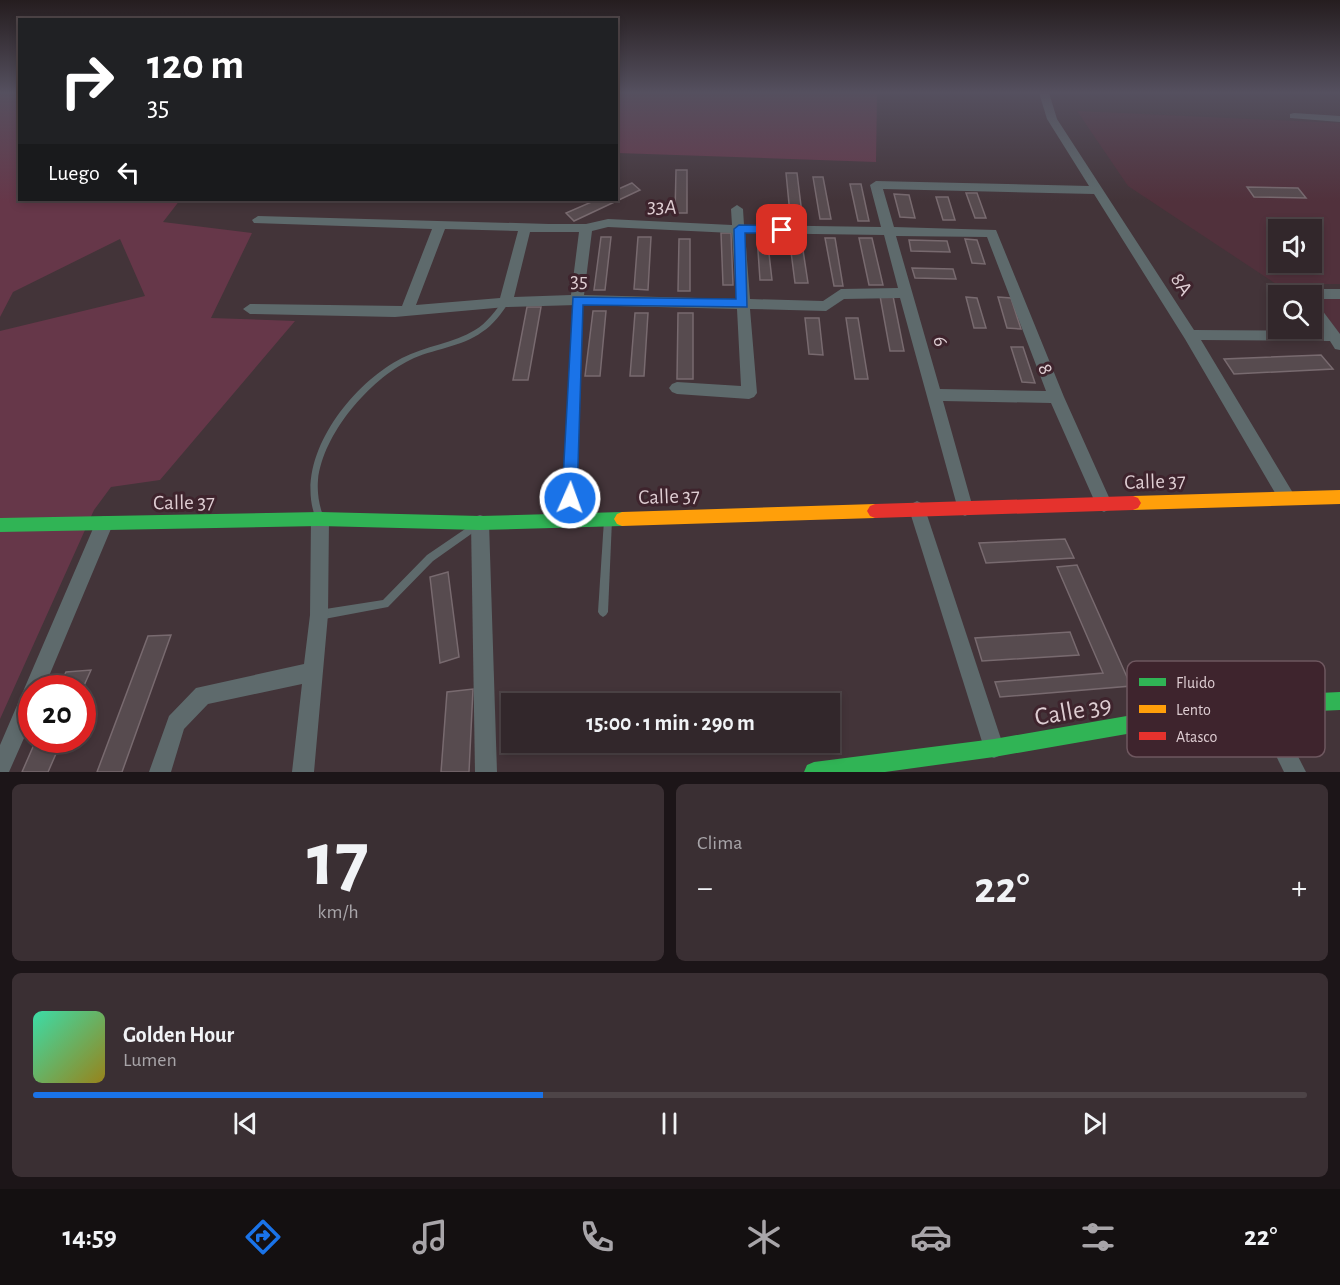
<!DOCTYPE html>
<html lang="es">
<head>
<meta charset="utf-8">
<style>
	:root { --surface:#32272b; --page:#3a2f33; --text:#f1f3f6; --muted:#a8a5a9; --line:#4d4447; --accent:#1a73e8 }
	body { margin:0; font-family:"Alegreya Sans",sans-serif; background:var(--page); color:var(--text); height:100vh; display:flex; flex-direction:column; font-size:22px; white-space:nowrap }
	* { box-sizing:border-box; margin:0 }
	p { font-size:20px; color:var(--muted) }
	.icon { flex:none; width:33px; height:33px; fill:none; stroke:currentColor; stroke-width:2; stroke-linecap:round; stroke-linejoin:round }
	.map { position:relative; height:772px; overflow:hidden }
	.sheet { display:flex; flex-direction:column; gap:12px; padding:12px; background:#1c1518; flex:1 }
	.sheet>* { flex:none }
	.top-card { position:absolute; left:18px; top:18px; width:600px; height:183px; border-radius:0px; box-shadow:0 3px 9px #0003,0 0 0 2px var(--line); background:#202124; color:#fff; overflow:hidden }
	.controls { position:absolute; left:1268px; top:219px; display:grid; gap:12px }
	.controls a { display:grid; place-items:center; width:54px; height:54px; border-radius:0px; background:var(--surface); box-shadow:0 3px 9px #0003,0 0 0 2px var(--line); font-size:30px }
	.speed { position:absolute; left:18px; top:675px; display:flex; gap:12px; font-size:30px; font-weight:700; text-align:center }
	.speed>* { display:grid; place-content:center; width:78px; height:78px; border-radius:50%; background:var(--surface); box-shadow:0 3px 9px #0003,0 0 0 2px var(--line); line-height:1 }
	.speed .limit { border:9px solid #d22; background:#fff; color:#111 }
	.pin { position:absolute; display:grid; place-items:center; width:51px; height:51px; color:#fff; margin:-26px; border-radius:12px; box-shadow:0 3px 9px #0006 }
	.me { position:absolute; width:66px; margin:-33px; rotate:2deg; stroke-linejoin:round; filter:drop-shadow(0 0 4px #0008) }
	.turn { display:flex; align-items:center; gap:21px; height:126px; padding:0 30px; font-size:27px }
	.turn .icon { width:78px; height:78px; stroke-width:2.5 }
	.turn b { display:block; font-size:42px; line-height:51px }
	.then { display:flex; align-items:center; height:57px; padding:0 30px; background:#0003; gap:12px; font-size:22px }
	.big { font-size:45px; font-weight:700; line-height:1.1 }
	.sheet .widget { flex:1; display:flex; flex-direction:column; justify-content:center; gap:9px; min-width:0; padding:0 21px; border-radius:9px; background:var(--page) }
	.sheet .dial { align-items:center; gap:0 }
	.dial b { font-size:78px; line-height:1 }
	.song { display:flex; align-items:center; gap:18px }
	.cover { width:72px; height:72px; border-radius:9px; background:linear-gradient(135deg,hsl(160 70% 55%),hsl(50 70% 35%)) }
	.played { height:6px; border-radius:3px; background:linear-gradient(90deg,var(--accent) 40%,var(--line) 40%) }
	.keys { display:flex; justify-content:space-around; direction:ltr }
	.heat { display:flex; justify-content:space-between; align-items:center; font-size:33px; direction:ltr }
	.sheet .tiles { flex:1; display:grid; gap:12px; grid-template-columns:1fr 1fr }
	.widget:last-child { grid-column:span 2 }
	.trip { position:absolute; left:501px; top:693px; width:339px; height:60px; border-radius:0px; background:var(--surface); box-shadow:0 3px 9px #0003,0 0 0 2px var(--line); font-weight:700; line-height:60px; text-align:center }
	.menu { display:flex; height:96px; justify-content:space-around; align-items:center; background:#141011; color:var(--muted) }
	.menu .icon { width:42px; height:42px }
	.menu .active { color:var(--accent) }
	.menu b { font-size:27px; color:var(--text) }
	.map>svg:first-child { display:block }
</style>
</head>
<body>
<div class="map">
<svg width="1340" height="772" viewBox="0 0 1340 772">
	<rect width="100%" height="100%" fill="#433439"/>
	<g fill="#51313c" fill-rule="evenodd">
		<path d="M1077,111l263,12v161h-64l-148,-98zM1278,230h33v32h-33z"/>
		<path d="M1340,295v40l-29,-38z"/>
	</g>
	<g fill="#663749">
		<path d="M0,93h19l1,107h160l-17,22 89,11 -41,85 84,3 -135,159 -49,7 -17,23 -94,209v-388l145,-35 -25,-57 -107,53 -13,25z"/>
		<path d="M617,93h260l-1,69 -259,-9z"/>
	</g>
	<g fill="#574b4f" stroke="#786a6f" stroke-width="1.5">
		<path d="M676,170h11v43h-12z"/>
		<path d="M786,173h11l5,41h-12z"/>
		<path d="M813,177h10l8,42h-11z"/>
		<path d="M632,183l8,7 -66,31 -8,-8 30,-13h20v-10z"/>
		<path d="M850,184h11l8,37h-11z"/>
		<path d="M1247,187l51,1 8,10 -52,-1z"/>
		<path d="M966,193h11l9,25h-11z"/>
		<path d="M894,194l15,1 6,23 -15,-1z"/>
		<path d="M936,197h12l7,23h-12z"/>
		<path d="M721,233h10l2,52h-10z"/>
		<path d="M757,236h10l5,44h-12z"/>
		<path d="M789,236l12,1 7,46h-13z"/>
		<path d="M601,237h10l-6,53h-11z"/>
		<path d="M638,237h13l-3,53 -14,-1z"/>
		<path d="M825,238h10l8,48h-9z"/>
		<path d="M859,238h13l11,47h-14z"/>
		<path d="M679,239h11v52h-12z"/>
		<path d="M965,239l12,1 8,24 -13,-1z"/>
		<path d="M909,240l38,1 3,11 -39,-1z"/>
		<path d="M912,268l41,1 3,10 -41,-1z"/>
		<path d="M880,296h13l11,55h-14z"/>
		<path d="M966,297l11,1 9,30h-12z"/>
		<path d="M998,297l13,1 10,31 -14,-1z"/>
		<path d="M527,307h14l-13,73h-15z"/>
		<path d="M593,311h13l-6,65h-15z"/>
		<path d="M635,313h13l-4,63h-14z"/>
		<path d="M678,313h15v66h-16z"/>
		<path d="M805,318h14l4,37 -14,-1z"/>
		<path d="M846,318h12l10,61h-13z"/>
		<path d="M1011,347h12l12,36 -13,-1z"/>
		<path d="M1321,355l12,14 -99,5 -10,-15z"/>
		<path d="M1065,539l9,19 -88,5 -7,-20z"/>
		<path d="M1077,565l54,121 -131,11 -5,-15 108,-9 -46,-106z"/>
		<path d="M448,572l11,85 -19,6 -10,-86z"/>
		<path d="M1070,632l9,23 -97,6 -7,-23z"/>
		<path d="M171,635l-49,137h-25l51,-136z"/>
		<path d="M91,670l-9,20 -24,-2 8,-16z"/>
		<path d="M473,689l-4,83h-28l6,-80z"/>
		<path d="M36,740h26l-14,32h-26z"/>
	</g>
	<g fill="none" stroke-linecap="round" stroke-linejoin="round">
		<g fill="#5e6a6c" fill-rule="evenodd">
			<path d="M575,298h2l3,2 -7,218 -1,3 -3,1 -3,-1 -1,-3z"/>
			<path d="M504,300h4l1,2c-7,11 -16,23 -27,30 -20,15 -50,17 -72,28 -41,20 -87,74 -92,120 -1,13 1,24 5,36l-1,3 -3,1 -3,-1c-24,-60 35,-135 86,-161 23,-12 52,-15 73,-28 12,-7 20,-19 29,-30z"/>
			<path d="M608,516l3,1 1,3 -4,92 -2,3 -3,2 -3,-2 -2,-3 6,-92 1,-3z"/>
			<path d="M471,525l3,1 1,3 -1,3 -41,29 -45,46 -69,13 -3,-2 -2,-3 2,-3 3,-2 64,-10 44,-45z"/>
		</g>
		<g fill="#5e6a6c" fill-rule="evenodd">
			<path d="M1039,93h10l8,26 137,211 128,1 -11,-16v-15l5,2 24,32v16l-5,-1 -5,-8 -129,-1 92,153 2,5 -2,5 -6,2 -6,-2 -96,-164 -91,-145 -211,-5 11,38 102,3 68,167 48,107 -2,5 -6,3 -6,-3 -47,-106 -108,-2 30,107 -2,5 -6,3 -6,-3 -59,-215 -56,1 -18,12 -76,-2 7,84 -3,4 -5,2 -72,-5 -5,-2 -3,-4 3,-4 5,-2 64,4 -4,-77 -160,-4 -71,2 -111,10 -145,-3 -7,-5 7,-5 152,2 30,-77 -178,-6 -2,-3 6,-4 291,8h37l22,-5 124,6 -1,-16 6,-4 6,4 1,16 137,2 -11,-42 6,-4 213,5 -42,-67zM608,227l124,6 4,66 -152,-4 8,-64zM445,229l73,2 -18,67 -84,7zM530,232h49l-8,63 -57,2zM745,233l139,2 14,53 -57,1 -18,12 -73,-2zM896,236l91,1 59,154 -106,-2z"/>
			<path d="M1294,113l46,3v6l-50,-4v-4z"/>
			<path d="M1303,289h37v10h-29v-3h-14l1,-5z"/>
			<path d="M917,501l6,3 2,5 79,239 -3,7 -7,3 -7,-3 -3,-7 -75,-239 2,-5z"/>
			<path d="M320,511l6,3 3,5 -1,96 -14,157h-22l10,-88 -94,20 -24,25 -13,43h-22l20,-56 27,-28 108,-24 6,-49 1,-96 3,-5z"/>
			<path d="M480,515l6,2 3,6 8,249h-22l-4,-249 3,-6z"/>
			<path d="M104,516l6,2 3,6 -69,164h-12v32l-23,52h-9v-27l95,-221 3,-6z"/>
			<path d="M1261,695l7,3 38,74h-22l-33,-67 3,-7z"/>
		</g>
		<g fill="#30b455" fill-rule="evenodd">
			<path d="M320,512l160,4 142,-4 5,2 3,5 -3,5 -5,2 -142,4 -160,-4 -320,6v-14z"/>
			<path d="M1340,692v18l-104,5 -242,42 -109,15h-81l3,-7 7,-3 180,-23 242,-42z"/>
		</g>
		<g fill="#ff9f0a" fill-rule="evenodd">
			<path d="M1340,490v14l-207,6 -5,-2 -3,-5 3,-5 5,-2z"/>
			<path d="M875,504l5,2 3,5 -3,5 -5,2 -253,8 -5,-2 -3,-5 3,-5 5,-2z"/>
		</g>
		<path fill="#e5322d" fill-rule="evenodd" d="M1133,496l5,2 3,5 -3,5 -5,2 -258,8 -5,-2 -3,-5 3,-5 5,-2z"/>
	</g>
	<linearGradient id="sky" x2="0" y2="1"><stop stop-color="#251d1f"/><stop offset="0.46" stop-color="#55505f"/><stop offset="1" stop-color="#55505f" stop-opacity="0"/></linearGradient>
	<rect width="1340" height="201" fill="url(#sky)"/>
	<path fill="#1a73e8" stroke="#114b97" stroke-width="1.5" d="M739,225l43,1 5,4 -5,3h-37l2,74 -164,-2 -6,193 -2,5h-11l-2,-5 11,-201 163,2 -2,-70z"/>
	<g text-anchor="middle" stroke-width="6" stroke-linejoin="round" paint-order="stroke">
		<g font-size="21" fill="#decdd2" stroke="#3e242d">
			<text transform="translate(662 206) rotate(3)" y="7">33A</text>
			<text x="579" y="287">35</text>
			<text transform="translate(1182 284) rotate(57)" y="7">8A</text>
			<text transform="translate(941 341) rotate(74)" y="7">6</text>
			<text transform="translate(1046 369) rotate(69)" y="7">8</text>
			<text transform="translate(1155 481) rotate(-2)" y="7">Calle 37</text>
			<text transform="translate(669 496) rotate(-2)" y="7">Calle 37</text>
			<text transform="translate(184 502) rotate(-1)" y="7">Calle 37</text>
		</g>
		<g font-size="26" fill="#decdd2" stroke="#3e242d">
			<text transform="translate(1073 710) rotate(-10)" y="9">Calle 39</text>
		</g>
	</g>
	<rect x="1127" y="661" width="198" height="96" rx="9" fill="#3e242d" stroke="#6e575f" stroke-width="1.5"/>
	<rect x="1139" y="678" width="27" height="8" fill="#30b455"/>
	<rect x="1139" y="705" width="27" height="8" fill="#ff9f0a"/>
	<rect x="1139" y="732" width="27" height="8" fill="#e5322d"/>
	<g font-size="16" fill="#decdd2">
		<text x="1176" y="688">Fluido</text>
		<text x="1176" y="715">Lento</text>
		<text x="1176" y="742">Atasco</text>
	</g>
</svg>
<div class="controls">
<a><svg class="icon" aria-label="sound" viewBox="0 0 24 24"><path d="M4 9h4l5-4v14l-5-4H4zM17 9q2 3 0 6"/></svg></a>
<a><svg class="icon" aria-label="search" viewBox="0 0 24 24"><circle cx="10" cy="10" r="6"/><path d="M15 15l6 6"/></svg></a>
</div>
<div class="speed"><div class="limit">20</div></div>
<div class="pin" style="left:782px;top:230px;background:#d93025"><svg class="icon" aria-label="arrive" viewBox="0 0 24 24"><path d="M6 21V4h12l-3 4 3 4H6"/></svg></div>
<svg class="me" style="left:570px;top:498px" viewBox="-20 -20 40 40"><circle r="17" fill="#1a73e8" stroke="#fff" stroke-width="3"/><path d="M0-11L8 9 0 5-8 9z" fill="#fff"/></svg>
<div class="trip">15:00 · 1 min · 290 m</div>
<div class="top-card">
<div class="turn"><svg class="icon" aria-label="right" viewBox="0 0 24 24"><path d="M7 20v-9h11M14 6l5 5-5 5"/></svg><div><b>120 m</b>35</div></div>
<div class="then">Luego<svg class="icon" aria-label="left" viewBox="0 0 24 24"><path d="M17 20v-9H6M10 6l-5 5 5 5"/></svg></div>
</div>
</div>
<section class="sheet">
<div class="tiles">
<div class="widget dial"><b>17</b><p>km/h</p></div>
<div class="widget"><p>Clima</p>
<div class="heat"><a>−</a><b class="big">22°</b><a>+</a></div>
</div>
<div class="widget">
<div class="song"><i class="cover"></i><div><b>Golden Hour</b><p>Lumen</p></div></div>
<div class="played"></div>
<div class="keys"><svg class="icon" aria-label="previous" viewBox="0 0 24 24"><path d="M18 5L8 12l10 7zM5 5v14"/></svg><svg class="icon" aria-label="pause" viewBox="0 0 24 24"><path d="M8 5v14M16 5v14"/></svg><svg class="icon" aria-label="next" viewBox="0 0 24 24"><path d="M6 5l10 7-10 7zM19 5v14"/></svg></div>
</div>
</div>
</section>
<nav class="menu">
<b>14:59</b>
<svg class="icon active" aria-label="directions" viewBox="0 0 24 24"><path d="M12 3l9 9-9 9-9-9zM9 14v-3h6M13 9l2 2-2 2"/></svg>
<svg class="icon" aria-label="music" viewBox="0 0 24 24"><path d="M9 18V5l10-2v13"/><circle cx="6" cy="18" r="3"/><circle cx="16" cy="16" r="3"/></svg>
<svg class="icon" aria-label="phone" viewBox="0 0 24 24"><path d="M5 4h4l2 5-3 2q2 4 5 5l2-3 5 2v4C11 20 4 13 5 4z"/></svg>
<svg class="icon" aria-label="climate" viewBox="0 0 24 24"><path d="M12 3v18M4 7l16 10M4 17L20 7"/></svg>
<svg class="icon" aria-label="car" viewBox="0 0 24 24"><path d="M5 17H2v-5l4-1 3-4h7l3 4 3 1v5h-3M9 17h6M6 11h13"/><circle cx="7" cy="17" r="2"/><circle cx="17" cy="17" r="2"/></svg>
<svg class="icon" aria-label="filters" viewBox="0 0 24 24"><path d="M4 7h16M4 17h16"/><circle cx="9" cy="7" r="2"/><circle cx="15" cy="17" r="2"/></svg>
<b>22°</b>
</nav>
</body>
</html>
